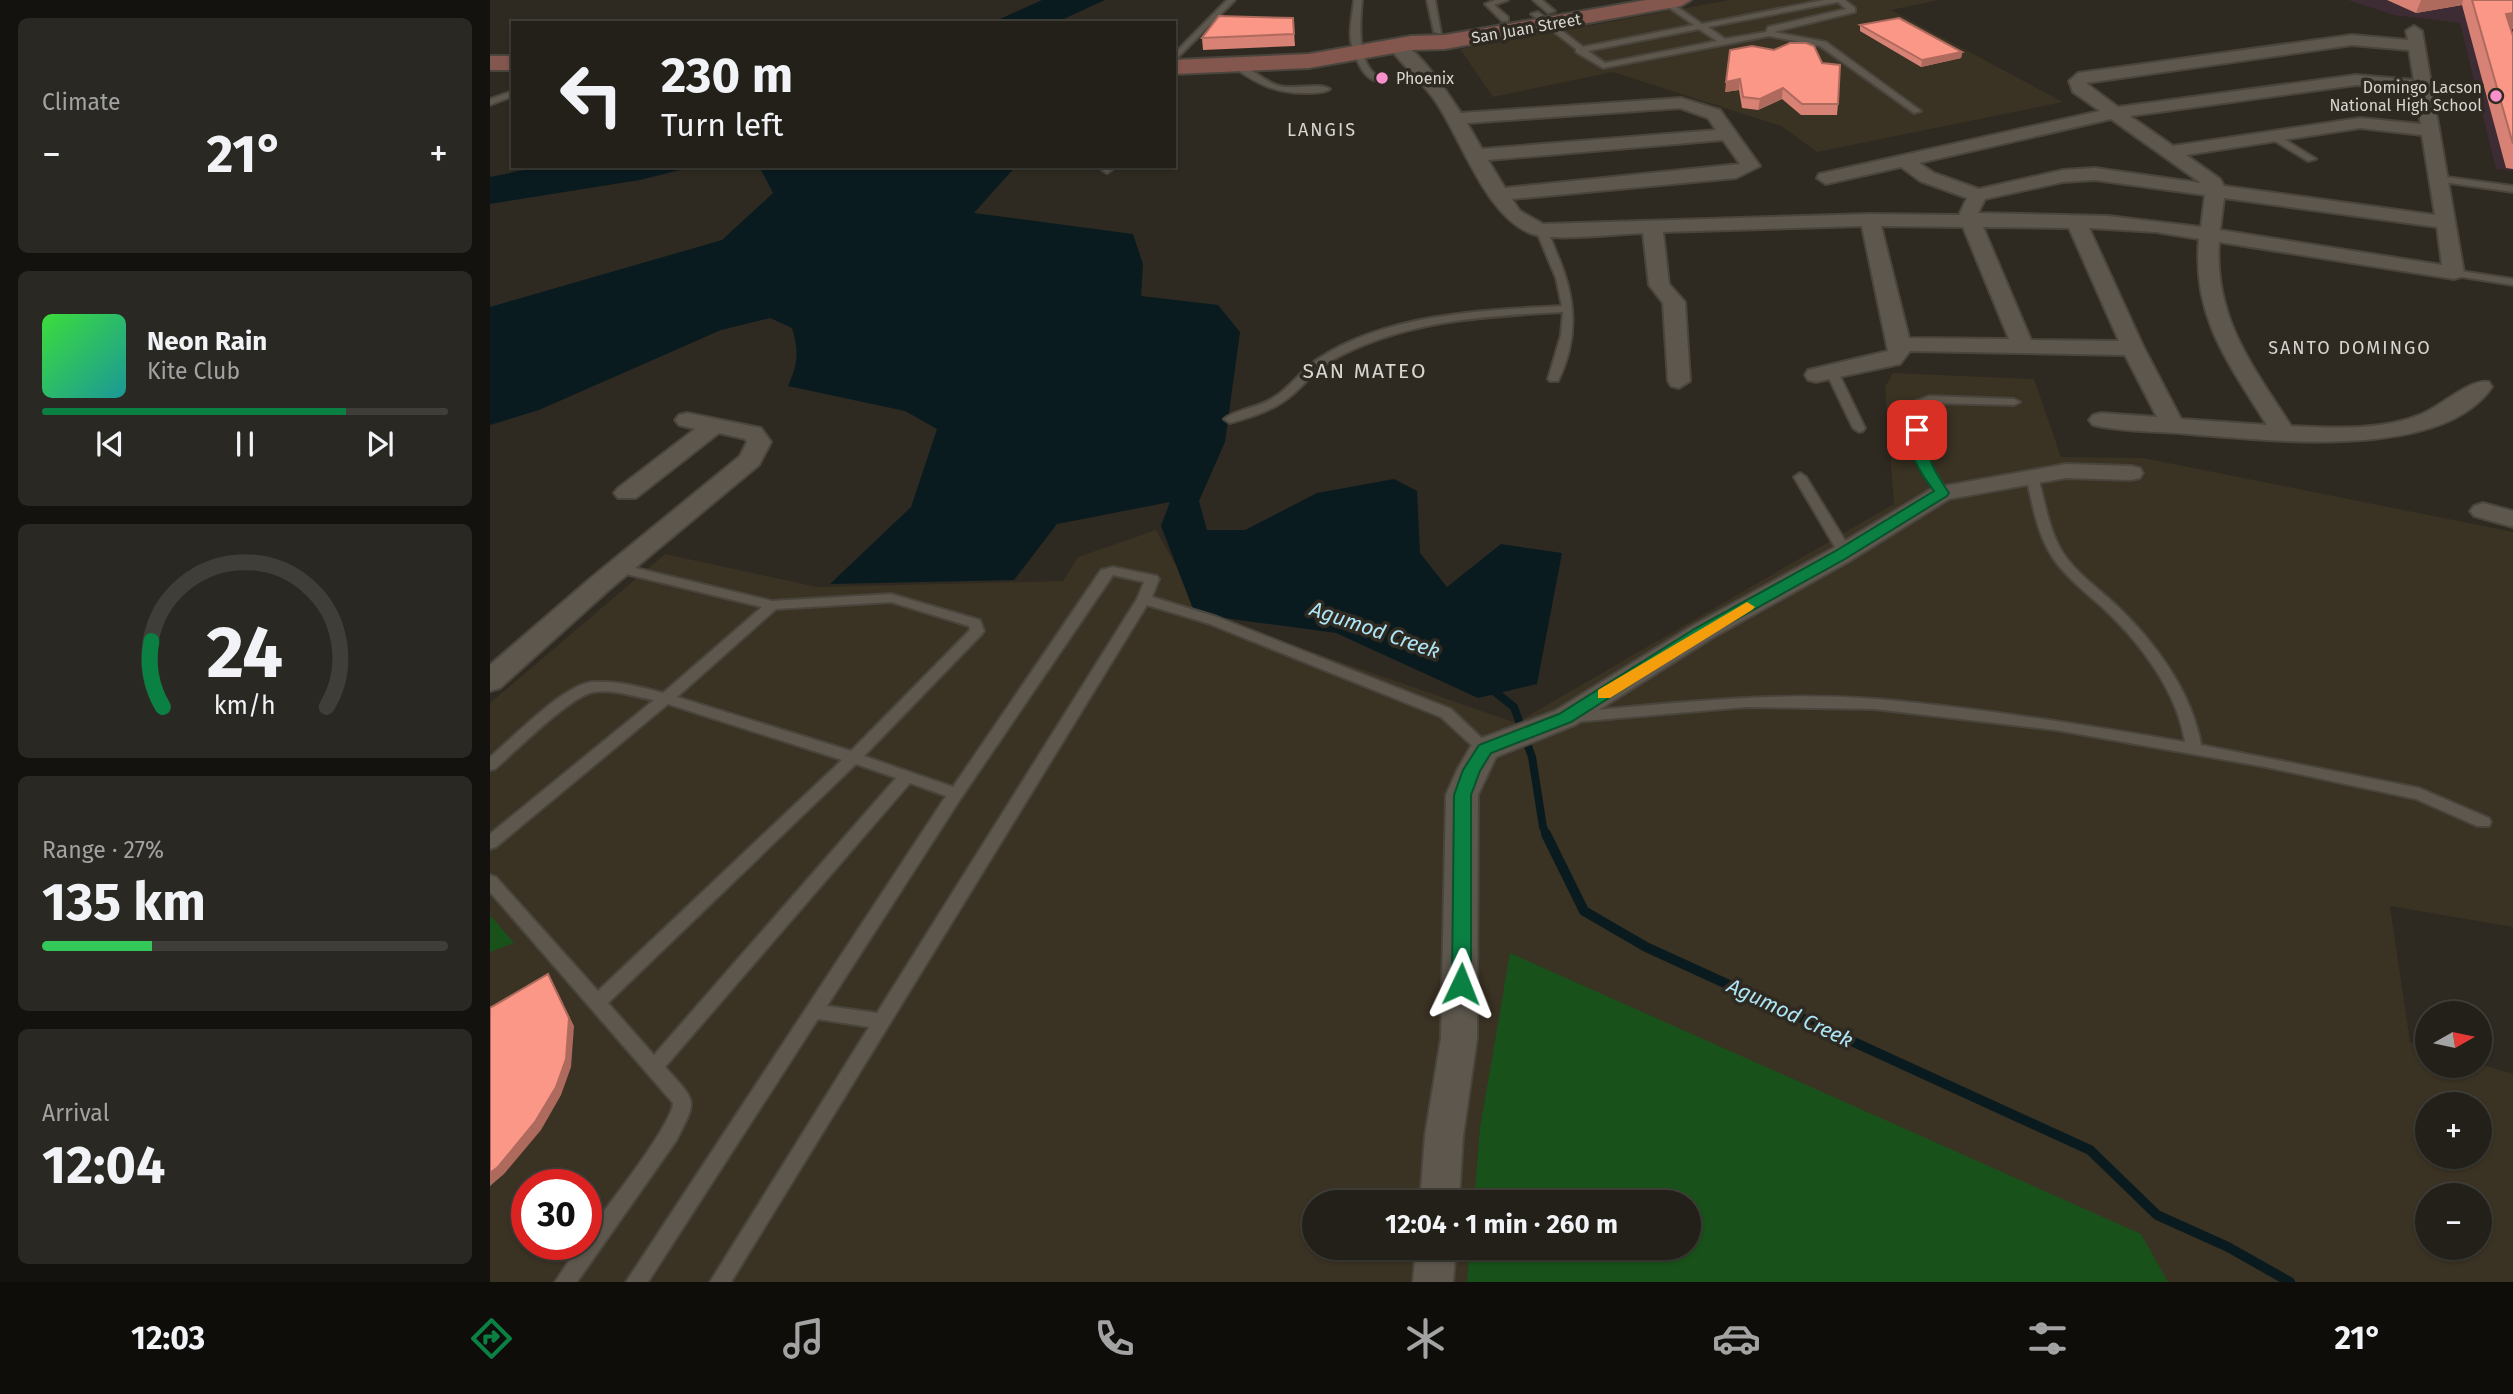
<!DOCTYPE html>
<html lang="en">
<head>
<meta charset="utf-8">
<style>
	:root { --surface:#222019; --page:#2a2822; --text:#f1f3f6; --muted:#a2a3a2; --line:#3f3e38; --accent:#0b8043 }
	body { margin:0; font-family:"Fira Sans",sans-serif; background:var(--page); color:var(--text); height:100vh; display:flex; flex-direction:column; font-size:26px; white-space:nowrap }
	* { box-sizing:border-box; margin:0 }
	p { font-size:23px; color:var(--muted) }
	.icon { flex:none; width:38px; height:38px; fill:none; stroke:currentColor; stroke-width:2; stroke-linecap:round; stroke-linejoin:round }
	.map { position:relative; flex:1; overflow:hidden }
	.panel { display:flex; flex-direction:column; gap:18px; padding:18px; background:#13120e; width:490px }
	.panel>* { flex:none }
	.guide { position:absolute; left:21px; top:21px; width:665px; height:147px; border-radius:0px; box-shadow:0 2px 5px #0004,0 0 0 2px var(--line); background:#222019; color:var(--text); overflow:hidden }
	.needle { width:46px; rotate:81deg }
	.fabs { position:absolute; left:1925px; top:1001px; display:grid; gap:14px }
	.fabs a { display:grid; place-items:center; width:77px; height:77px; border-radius:50%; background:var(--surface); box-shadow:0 2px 5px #0004,0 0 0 2px var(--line); font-size:35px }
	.speed { position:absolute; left:21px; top:1169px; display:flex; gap:14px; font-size:35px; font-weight:700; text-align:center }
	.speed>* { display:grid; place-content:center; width:91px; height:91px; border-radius:50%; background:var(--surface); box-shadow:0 2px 5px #0004,0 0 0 2px var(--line); line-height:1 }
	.speed .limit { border:10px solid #d22; background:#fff; color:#111 }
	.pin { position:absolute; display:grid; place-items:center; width:60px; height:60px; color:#fff; margin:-30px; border-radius:14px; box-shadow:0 4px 10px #0006 }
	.me { position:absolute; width:77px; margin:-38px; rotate:2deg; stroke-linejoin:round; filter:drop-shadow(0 0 5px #0008) }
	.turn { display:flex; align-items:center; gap:24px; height:147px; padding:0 35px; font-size:32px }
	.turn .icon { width:91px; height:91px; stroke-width:2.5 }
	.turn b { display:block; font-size:49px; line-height:60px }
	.big { font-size:52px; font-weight:700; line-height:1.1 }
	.panel .tile { flex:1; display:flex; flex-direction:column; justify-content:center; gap:10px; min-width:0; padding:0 24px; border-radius:10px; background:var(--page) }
	.panel .dial { align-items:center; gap:0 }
	.dial svg { height:182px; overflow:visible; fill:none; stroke:var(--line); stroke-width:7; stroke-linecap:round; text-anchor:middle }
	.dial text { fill:var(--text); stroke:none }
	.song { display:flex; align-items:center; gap:21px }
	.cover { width:84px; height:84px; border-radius:10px; background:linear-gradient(135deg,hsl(120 70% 55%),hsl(180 70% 35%)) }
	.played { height:7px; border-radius:4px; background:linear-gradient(90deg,var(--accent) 75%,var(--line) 75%) }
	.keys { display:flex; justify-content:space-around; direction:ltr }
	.heat { display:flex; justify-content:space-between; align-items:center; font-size:38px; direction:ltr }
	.charge { height:10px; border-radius:5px; background:linear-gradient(90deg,#34c759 27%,var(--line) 0) }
	.trip { position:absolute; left:812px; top:1190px; width:399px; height:70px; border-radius:35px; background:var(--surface); box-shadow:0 2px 5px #0004,0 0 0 2px var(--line); font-weight:700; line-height:70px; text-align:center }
	.dock { display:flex; height:112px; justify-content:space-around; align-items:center; background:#0e0d0a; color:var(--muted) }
	.dock .icon { width:49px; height:49px }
	.dock .active { color:var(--accent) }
	.dock b { font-size:32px; color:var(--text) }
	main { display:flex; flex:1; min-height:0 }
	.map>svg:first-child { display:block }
</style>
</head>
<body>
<main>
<section class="panel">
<div class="tile"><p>Climate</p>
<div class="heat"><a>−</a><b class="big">21°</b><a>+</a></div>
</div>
<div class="tile">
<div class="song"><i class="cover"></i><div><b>Neon Rain</b><p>Kite Club</p></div></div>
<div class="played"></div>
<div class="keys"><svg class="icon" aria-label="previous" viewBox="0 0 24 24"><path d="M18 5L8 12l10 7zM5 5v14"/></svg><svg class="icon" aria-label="pause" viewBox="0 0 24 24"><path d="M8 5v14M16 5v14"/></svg><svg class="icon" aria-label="next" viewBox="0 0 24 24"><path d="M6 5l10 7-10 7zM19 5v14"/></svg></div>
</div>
<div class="tile dial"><svg viewBox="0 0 100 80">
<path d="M14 69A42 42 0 1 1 86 69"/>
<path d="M14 69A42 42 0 0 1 9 40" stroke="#0b8043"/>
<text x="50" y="56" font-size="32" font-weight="700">24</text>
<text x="50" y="72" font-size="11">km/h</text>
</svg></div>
<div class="tile"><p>Range · 27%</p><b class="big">135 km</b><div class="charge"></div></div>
<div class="tile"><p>Arrival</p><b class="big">12:04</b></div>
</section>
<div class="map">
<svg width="2023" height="1282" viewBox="0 0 2023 1282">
	<rect width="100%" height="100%" fill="#2e2a21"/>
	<g fill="#3a3223" fill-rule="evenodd">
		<path d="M1240,0h209l-48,10 172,92 -246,50 -36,-26 -168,-54 -120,25 -33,-48z"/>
		<path d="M1403,373l141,6 27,78 82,1 370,74v395l-123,-21 20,136 17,6v18l53,-2 33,10v208h-2023v-579l175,-149 152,33 246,-6 15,-24 78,-27 47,84 313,109 378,-219 -9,-117zM1937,1104h53v53h-53zM37,1185h59v59h-59zM1937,1195h53v53h-53zM824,1202h375v46h-375z"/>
	</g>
	<path fill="#3e2c34" d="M1858,0h165v171l-17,-2 -36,-146 -66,-8z"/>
	<g fill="#19511a">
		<path d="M0,915l24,28 -24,9z"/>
		<path d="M1020,953l631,281 27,48h-701l3,-34h219v-46h-215l6,-74z"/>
	</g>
	<g fill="#0a1b20">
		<path d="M552,0h63l-50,23h-64z"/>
		<path d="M54,166h152l-56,14 -150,24v-27z"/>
		<path d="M269,166c27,0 56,6 82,0h175l-42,47 159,21 10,30 -2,32 77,9 22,27 -15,110 -26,59 8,29h38l72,-37 77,-14 23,12 3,62 27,34 54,-43 61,9 -25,131 -59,14 -142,-65 -141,-19 -34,-88 9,-24 -113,22 -43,56 -184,4 81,-77 26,-78 -32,-18 -117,-25c10,-22 11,-35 4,-58l-22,-10 -49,12 -182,80 -49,15v-118l232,-67 51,-47z"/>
	</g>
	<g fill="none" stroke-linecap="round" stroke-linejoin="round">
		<path stroke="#0a1b20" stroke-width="8" d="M1000,688l24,19 18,50 11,70 4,9"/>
		<path stroke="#0a1b20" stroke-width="10" d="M1056,834l38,77 62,36 444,203 67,65 71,32 62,35"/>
		<g stroke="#49453d" stroke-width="4">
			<g id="lane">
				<path d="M737,0h8l-61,61v-7z"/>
				<path d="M864,0h8c-2,22 -6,64 17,77v4c-16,0 -25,-26 -28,-40 -2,-12 2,-29 3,-41z"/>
				<path d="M937,0h8l6,34 -7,-2z"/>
				<path d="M1005,0h13l-14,5 14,12v4h-6l-17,-17z"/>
				<path d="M1043,0h9l13,11 -7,2z"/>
				<path d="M1168,0h9l35,24 122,-24h21l10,8v4l-81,20 52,10 95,69 -7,2 -94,-67 -51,-10 -166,32 -27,-16v-3l-45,-35 7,-2 45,35 111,-22zM1348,2l8,7 -78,18 -2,5 -41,7 -17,-12zM1209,29l18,12 -112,22 -17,-12z"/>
				<path d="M745,64c13,0 30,19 45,22 15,4 38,-4 50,3 -6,4 -14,4 -21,4 -30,1 -51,-8 -74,-25z"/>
				<path d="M23,91v5l-23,9v-6z"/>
				<path d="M1780,134h6l40,25 -8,2 -38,-23z"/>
				<path d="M1949,176l74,10v6l-77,-11 -2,-2z"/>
				<path d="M1051,227c9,5 12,18 16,27 19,44 22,84 1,127h-8l-2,-2 13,-44 2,-23c-80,4 -163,9 -234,50 -14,8 -24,22 -36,32 -18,16 -41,23 -63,29l-6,-4c13,-10 34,-11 49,-21 17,-10 28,-28 45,-39 68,-45 165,-49 244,-53l-6,-28 -20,-48z"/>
				<path d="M1964,270l59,9v6l-63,-10 -1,-2z"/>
				<path d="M1342,369l6,3 27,56 -2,3 -4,1 -6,-4 -27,-56z"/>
				<path d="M1439,396l85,3 6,3 -6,3 -84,-2 -8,2c-7,33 8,62 26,88l-6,4 -4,-1c-20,-29 -35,-58 -27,-93z"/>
				<path d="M1310,473l6,4 46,75 -2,3 -5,1 -7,-4 -44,-75z"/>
				<path d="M1542,473l6,4c7,25 11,54 25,76 14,21 35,35 53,52 39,37 76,87 85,140l218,43 70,30 2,4 -2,4h-12l-61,-27 -150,-32 -210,-37 -182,-21 -128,-2 -172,15 -7,-5 7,-5c100,-9 201,-21 302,-13 104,9 207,26 309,43 -8,-51 -45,-100 -83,-135 -17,-15 -36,-30 -49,-49 -16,-24 -20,-53 -27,-81z"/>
				<path d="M129,564l153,37 119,-7 89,26 4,11 -2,3 -118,122 89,31 148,-217 12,-3 44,9 2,3 -7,18 65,20 234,92 42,40 -3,4h-10l-39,-36 -234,-94 -60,-18 -416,677h-21l159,-255 -51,-8 -170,263h-22l320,-486 -36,-13 -245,284c32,36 33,31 11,74l-99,141h-22l25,-38h6v-9c17,-23 87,-111 87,-132l-183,-211v-17l6,2 102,114 244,-231 -174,-56 -172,143 -6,2v-15l164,-134c-19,-3 -41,-11 -60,-8 -24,4 -78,59 -99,77l-5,1v-13c23,-19 73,-72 102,-75 23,-2 49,5 71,11l99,-86 -148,-36 -2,-3 2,-3zM623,575l31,7 -7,17 -260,414 -50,-7 134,-208zM401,602l78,24 1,4 -119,121 -174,-54 99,-88zM366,764l40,14 -242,277 -46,-52z"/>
			</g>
		</g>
		<g stroke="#49453d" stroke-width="4">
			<g id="street">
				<path d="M1924,26l8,5 42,242 -3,4 -7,2 -235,-37c-5,76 33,123 72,184 43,2 90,5 131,-12 19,-8 49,-36 67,-32l3,5c-51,75 -225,53 -304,47 -31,-3 -65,-2 -95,-9l-4,-5 4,-5 8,-2 56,4 -32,-62 -215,-4 -10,13 -84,18 -8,-2 -3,-5 3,-5 80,-19 -26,-125 -199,6 6,52 16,18 5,79 -11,7 -8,-2 -3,-5 -5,-78 -14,-18 -6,-52c-27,1 -83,8 -107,2 -48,-13 -73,-93 -100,-133 -14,-21 -33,-36 -48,-56l8,-5c23,6 52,53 65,72l220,-15 39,12 40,56 -24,12 -224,21 8,12 23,13 327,-10 89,1 8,-17 -47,-17 -19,-14 -75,17 -9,-6 2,-4 281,-63 -27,-19 -4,-11 9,-8 274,-38 56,5 -2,-9zM1862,45l57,5 5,30 -58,-5 -238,32 -32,-24zM1866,85l59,5 6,34 -61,-6 -187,28 -43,-30zM1190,108l28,10 8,12 -234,19 -15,-26zM1621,119l90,64 -106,-15 -32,2 -84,19 -45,-16 -15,-10zM1870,128l62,7 13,80 -211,-29 -4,-7 -34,-24zM1233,140l17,24 -235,24 -17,-28zM1605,180l110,15 -4,32 -93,-11 -130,-3 7,-14 78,-17zM1734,198l213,29 5,38 -222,-35zM1391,226l82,1 46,112 -100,-1zM1493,227l86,1 50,113 -88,-1zM1599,228l67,4 43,7c-7,78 29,123 68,186l-86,-6 -37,-71z"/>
				<path d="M627,166l-10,7 -9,-6v-1z"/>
				<path d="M197,413l74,15 10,14 -12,23 -149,124 -110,99 -10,3v-26l102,-88 148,-121 7,-14 -2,-3 -26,-6 -83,65h-18l-4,-5 4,-5 77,-59 -16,-4 -4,-5 4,-5z"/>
				<path d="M1576,464l65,2 9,2 3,5 -3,5 -9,2 -65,-2 -117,21 -101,63 -136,76 -137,87 -79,32 -18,38 -1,243 -14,98 -4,66h-39l5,-66 16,-98 5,-243 11,-25 17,-29 81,-30 137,-85 138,-76 103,-62z"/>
				<path d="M1993,503l30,8v16l-39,-11 -4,-5 4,-5z"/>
				<path d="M926,1248h40l-3,34h-40z"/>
			</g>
		</g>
		<g stroke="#49453d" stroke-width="4">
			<g id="secondary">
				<path d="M1156,0h45l-10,6 -236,43 -34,1 -102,18 -135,6v-14l135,-6 102,-18 34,-1z"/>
				<rect x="0" y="56" width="23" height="14"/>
			</g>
		</g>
		<use href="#lane" fill="#5d574d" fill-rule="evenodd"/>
		<use href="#street" fill="#5d574d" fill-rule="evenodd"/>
		<use href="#secondary" fill="#83564e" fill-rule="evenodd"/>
	</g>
	<g fill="#d78274">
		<path d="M1897,0h126l-2,30 2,6v133l-7,-1 -44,-163 -46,8z"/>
		<path d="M803,18l2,28 -92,4 -1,-12z"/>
		<path d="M1370,25l102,27 -1,6 -40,9 -61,-36z"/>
		<path d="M1284,50l64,54 -1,11h-36l-19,-16 -24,11 -16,-2 -3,-18 -14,2z"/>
	</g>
	<g fill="#af6a5e">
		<path d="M1931,0h42l-1,5 -46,8z"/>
		<path d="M2023,13v16l-14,3 7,-18z"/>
		<path d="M1472,52l-1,6 -40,9 1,-7z"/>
		<path d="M1250,79l-1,11 -14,2 1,-10z"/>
		<path d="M1293,88l-1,11 -24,11 2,-11z"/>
		<path d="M58,974l26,52 -3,41 -10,28 -20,35 -37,44 -14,12v-13z"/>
	</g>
	<g fill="#fa9787" stroke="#af6a5e" stroke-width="2">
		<path d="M1982,0h41v13l-7,1 7,22v108z"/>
		<path d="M729,16l74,2 1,16 -92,4z"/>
		<path d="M1409,18l63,34 -40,8 -62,-35z"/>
		<path d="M1300,43h16l8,3 8,17 18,2 -2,39h-36l-19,-16 -23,11 -17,-2 -3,-18 -14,3 4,-32 22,-4 22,4z"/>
		<path d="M58,974l21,44 -3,41 -10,28 -21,35 -37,45 -8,6v-165z"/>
	</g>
	<path fill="#0b8043" stroke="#07532c" stroke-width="2" d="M1422,427l12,3c2,27 10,41 25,63l-2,3 -102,63 -137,76 -137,87 -80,31 -11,18 -9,24v189l-3,6h-14l-2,-6 2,-189 9,-25 16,-25 80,-31 137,-86 138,-76 100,-61c-13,-17 -30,-41 -22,-64z"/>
	<path fill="#f59e0b" d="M1257,602l8,5 -3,3 -142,88h-12v-8z"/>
	<g fill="#f890cc" stroke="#2e2a21" stroke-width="2.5">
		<circle cx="892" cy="78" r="7"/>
		<circle cx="2006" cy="96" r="7"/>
	</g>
	<g text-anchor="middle" stroke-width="7" stroke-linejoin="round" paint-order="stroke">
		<g font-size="16" fill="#d7d5cf" stroke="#2e2a21">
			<text transform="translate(1036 28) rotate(-10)" y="6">San Juan Street</text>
		</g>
		<g font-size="16" fill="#d7d5cf" stroke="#2e2a21" text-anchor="start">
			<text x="906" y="84">Phoenix</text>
			<text x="1992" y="93" text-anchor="end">Domingo Lacson<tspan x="1992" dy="18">National High School</tspan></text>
		</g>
		<g font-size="18" letter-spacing="2" fill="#d7d5cf" stroke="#2e2a21">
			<text x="832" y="136">LANGIS</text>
			<text x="1860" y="354">SANTO DOMINGO</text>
		</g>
		<g font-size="21" letter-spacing="2" fill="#d7d5cf" stroke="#2e2a21">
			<text x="875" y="378">SAN MATEO</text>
		</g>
		<g font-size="21" font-style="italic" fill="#aee5f6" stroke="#2e2a21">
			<text transform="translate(885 630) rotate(19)" y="7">Agumod Creek</text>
			<text transform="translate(1300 1013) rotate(25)" y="7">Agumod Creek</text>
		</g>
	</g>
</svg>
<div class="fabs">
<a><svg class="needle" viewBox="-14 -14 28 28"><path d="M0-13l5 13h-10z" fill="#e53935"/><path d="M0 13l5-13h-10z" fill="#a2a3a2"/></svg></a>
<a>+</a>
<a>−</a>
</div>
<div class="speed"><div class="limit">30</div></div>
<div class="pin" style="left:1427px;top:430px;background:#d93025"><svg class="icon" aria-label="arrive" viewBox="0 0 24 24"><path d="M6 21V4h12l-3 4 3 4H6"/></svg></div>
<svg class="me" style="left:971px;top:984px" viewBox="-20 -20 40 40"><path d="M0-17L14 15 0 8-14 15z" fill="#0b8043" stroke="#fff" stroke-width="4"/></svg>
<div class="trip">12:04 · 1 min · 260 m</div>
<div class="guide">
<div class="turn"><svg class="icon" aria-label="left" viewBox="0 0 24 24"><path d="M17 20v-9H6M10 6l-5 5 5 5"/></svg><div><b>230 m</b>Turn left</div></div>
</div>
</div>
</main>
<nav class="dock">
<b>12:03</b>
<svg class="icon active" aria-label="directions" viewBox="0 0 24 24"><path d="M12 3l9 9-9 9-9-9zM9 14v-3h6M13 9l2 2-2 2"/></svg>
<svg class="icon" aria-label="music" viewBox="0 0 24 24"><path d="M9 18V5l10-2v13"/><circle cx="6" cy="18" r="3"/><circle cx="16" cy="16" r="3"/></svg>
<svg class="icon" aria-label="phone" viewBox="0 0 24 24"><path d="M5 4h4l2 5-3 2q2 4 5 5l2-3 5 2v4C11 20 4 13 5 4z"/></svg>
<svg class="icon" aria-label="climate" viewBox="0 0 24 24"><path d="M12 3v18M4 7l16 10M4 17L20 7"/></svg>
<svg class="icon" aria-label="car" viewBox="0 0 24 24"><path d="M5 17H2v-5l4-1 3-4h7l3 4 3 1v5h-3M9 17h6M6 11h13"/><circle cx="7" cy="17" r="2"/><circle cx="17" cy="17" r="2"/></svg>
<svg class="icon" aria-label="filters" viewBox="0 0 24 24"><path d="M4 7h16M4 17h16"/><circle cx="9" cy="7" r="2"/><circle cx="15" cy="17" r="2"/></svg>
<b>21°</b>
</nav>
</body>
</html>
